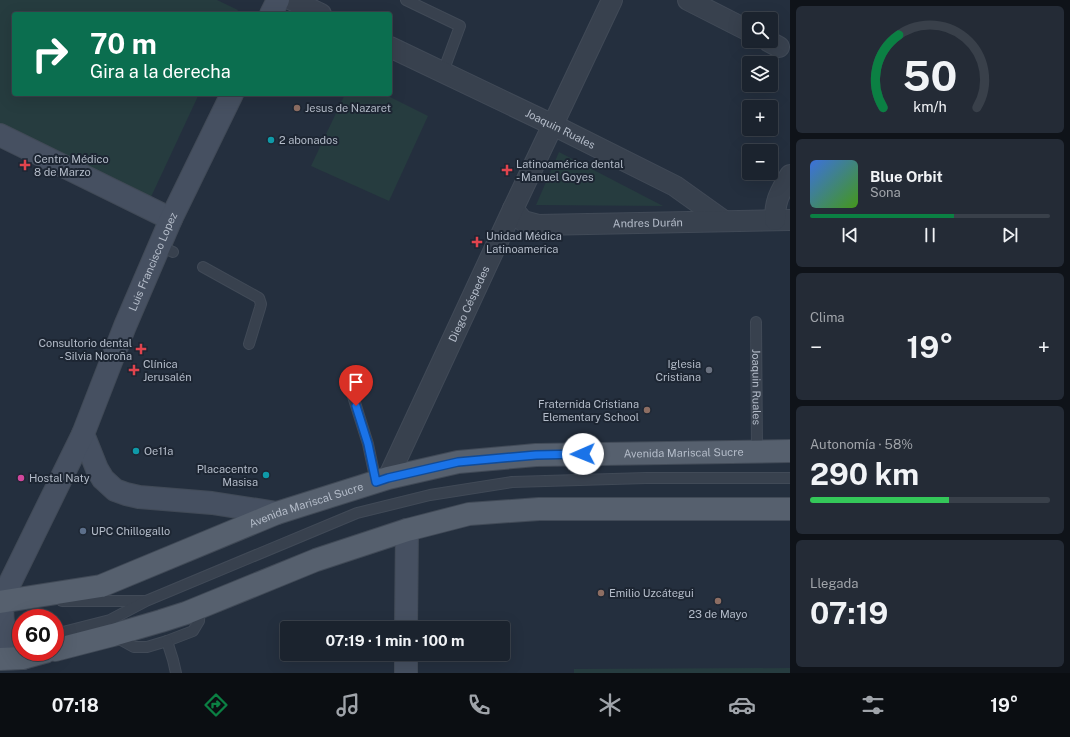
<!DOCTYPE html>
<html lang="es">
<head>
<meta charset="utf-8">
<style>
	:root { --surface:#1b232e; --page:#242b36; --text:#f1f3f6; --muted:#a0a4aa; --line:#39404a; --accent:#0b8043 }
	body { margin:0; font-family:"Public Sans",sans-serif; background:var(--page); color:var(--text); height:100vh; display:flex; flex-direction:column; font-size:15px; white-space:nowrap }
	* { box-sizing:border-box; margin:0 }
	p { font-size:13px; color:var(--muted) }
	.icon { flex:none; width:22px; height:22px; fill:none; stroke:currentColor; stroke-width:2; stroke-linecap:round; stroke-linejoin:round }
	.map { position:relative; flex:1; overflow:hidden }
	.sheet { display:flex; flex-direction:column; gap:6px; padding:6px; background:#0f1319; width:280px }
	.sheet>* { flex:none }
	.hud { position:absolute; left:12px; top:12px; width:380px; height:84px; border-radius:4px; box-shadow:0 4px 16px #0002,0 0 0 1px var(--line); background:#0b6e4f; color:#fff; overflow:hidden }
	.fabs { position:absolute; left:742px; top:12px; display:grid; gap:8px }
	.fabs a { display:grid; place-items:center; width:36px; height:36px; border-radius:4px; background:var(--surface); box-shadow:0 4px 16px #0002,0 0 0 1px var(--line); font-size:20px }
	.speed { position:absolute; left:12px; top:609px; display:flex; gap:8px; font-size:20px; font-weight:700; text-align:center }
	.speed>* { display:grid; place-content:center; width:52px; height:52px; border-radius:50%; background:var(--surface); box-shadow:0 4px 16px #0002,0 0 0 1px var(--line); line-height:1 }
	.speed .limit { border:6px solid #d22; background:#fff; color:#111 }
	.pin { position:absolute; display:grid; place-items:center; width:34px; height:34px; color:#fff; margin:-41px -17px; border-radius:50% 50% 50% 0; rotate:-45deg; box-shadow:0 0 4px #0007 }
	.pin .icon { rotate:45deg }
	.me { position:absolute; width:44px; margin:-22px; rotate:269deg; stroke-linejoin:round; filter:drop-shadow(0 0 3px #0008) }
	.turn { display:flex; align-items:center; gap:14px; height:84px; padding:0 12px; font-size:18px }
	.turn .icon { width:52px; height:52px; stroke-width:2.5 }
	.turn b { display:block; font-size:28px; line-height:34px }
	.big { font-size:30px; font-weight:700; line-height:1.1 }
	.sheet .tile { flex:1; display:flex; flex-direction:column; justify-content:center; gap:6px; min-width:0; padding:0 14px; border-radius:6px; background:var(--page) }
	.sheet .dial { align-items:center; gap:0 }
	.dial svg { height:104px; overflow:visible; fill:none; stroke:var(--line); stroke-width:7; stroke-linecap:round; text-anchor:middle }
	.dial text { fill:var(--text); stroke:none }
	.song { display:flex; align-items:center; gap:12px }
	.cover { width:48px; height:48px; border-radius:6px; background:linear-gradient(135deg,hsl(220 70% 55%),hsl(100 70% 35%)) }
	.played { height:4px; border-radius:2px; background:linear-gradient(90deg,var(--accent) 60%,var(--line) 60%) }
	.keys { display:flex; justify-content:space-around; direction:ltr }
	.heat { display:flex; justify-content:space-between; align-items:center; font-size:22px; direction:ltr }
	.charge { height:6px; border-radius:3px; background:linear-gradient(90deg,#34c759 58%,var(--line) 0) }
	.trip { position:absolute; left:280px; top:621px; width:230px; height:40px; border-radius:4px; background:var(--surface); box-shadow:0 4px 16px #0002,0 0 0 1px var(--line); font-weight:700; line-height:40px; text-align:center }
	.tab-bar { display:flex; height:64px; justify-content:space-around; align-items:center; background:#0b0e12; color:var(--muted) }
	.tab-bar .icon { width:28px; height:28px }
	.tab-bar .on { color:var(--accent) }
	.tab-bar b { font-size:18px; color:var(--text) }
	main { display:flex; flex:1; min-height:0 }
	.map>svg:first-child { display:block }
</style>
</head>
<body>
<main>
<div class="map">
<svg width="790" height="673" viewBox="0 0 790 673">
	<rect width="100%" height="100%" fill="#242f3e"/>
	<g fill="#263c3f">
		<path d="M0,0h217l21,10 -2,4h-222v80h185l-49,105 -150,-69z"/>
		<path d="M345,94h39l44,22 -39,85 -78,-35z"/>
		<path d="M559,152l104,54 -127,-1z"/>
		<path d="M790,668v5h-216v-4z"/>
	</g>
	<g fill="none" stroke-linecap="round" stroke-linejoin="round">
		<g stroke="#414a57" stroke-width="12">
			<g id="lane">
				<path d="M406,0l54,26 -17,46"/>
				<path d="M159,246l14,6"/>
				<path d="M203,267l56,31 2,6 -1,4 -11,36"/>
				<path id="s1" d="M756,322l1,129"/>
				<path d="M352,393l16,51 8,38"/>
				<path d="M62,601h82"/>
				<path d="M55,634l55,-14 36,-19 211,-88 73,-18 82,-13 134,-4h144"/>
				<path d="M114,636l20,11h13l20,-6 26,-10 6,-10 1,-13"/>
				<path d="M167,641l6,19 3,13"/>
			</g>
		</g>
		<g stroke="#414a57" stroke-width="22">
			<g id="street">
				<path d="M292,0l29,14"/>
				<path d="M688,0l61,31"/>
				<path d="M768,41l11,6"/>
				<path id="s2" d="M390,47l163,78 122,61 49,35"/>
				<path id="s3" d="M513,209l10,12 15,4 252,-5"/>
				<path d="M775,220c0,-21 5,-27 15,-45"/>
				<path id="s4" d="M388,478l125,-269 99,-209"/>
			</g>
		</g>
		<g stroke="#414a57" stroke-width="24">
			<g id="secondary">
				<path d="M271,14l7,-14"/>
				<path d="M0,135l171,84"/>
				<path d="M83,434l14,35 6,10 12,11 11,4 13,3 73,6 65,10"/>
				<path d="M406,628l1,-98"/>
				<path id="s5" d="M23,658c-5,-4 -10,-8 -13,-13 -7,-12 -9,-30 -7,-44 1,-4 3,-8 4,-12l76,-155 42,-108 46,-107 61,-125"/>
				<path d="M406,673v-19"/>
			</g>
		</g>
		<g stroke="#414a57" stroke-width="24">
			<g id="primary">
				<path id="s6" d="M0,602l101,-16 176,-73 111,-35 70,-16 78,-7 254,-4"/>
				<path d="M55,650l58,-15 48,-14 25,-8 130,-53 91,-30 62,-16 70,-5h251"/>
				<path d="M0,659l23,-1 22,-6"/>
			</g>
		</g>
		<use href="#lane" stroke="#38414e" stroke-width="10"/>
		<use href="#street" stroke="#38414e" stroke-width="20"/>
		<use href="#secondary" stroke="#465061" stroke-width="22"/>
		<use href="#primary" stroke="#56606e" stroke-width="22"/>
	</g>
	<g fill="none" stroke-linecap="round" stroke-linejoin="round">
		<g stroke="#114b97" stroke-width="10">
			<path id="route" d="M356,406l12,38 8,38 12,-4 70,-16 78,-7 47,-1"/>
		</g>
		<use href="#route" stroke="#1a73e8" stroke-width="7"/>
	</g>
	<g fill="#8d6e63" stroke="#1d2633" stroke-width="1.5">
		<circle cx="297" cy="108" r="4"/>
		<circle cx="647" cy="410" r="4"/>
		<circle cx="601" cy="593" r="4"/>
		<circle cx="718" cy="601" r="4"/>
	</g>
	<g fill="#0f9aa8" stroke="#1d2633" stroke-width="1.5">
		<circle cx="271" cy="140" r="4"/>
		<circle cx="136" cy="451" r="4"/>
		<circle cx="266" cy="475" r="4"/>
	</g>
	<g fill="#e0444e" stroke="#1d2633" stroke-width="1.5">
		<path d="M23 159h4v4h4v4h-4v4h-4v-4h-4v-4h4z"/>
		<path d="M505 164h4v4h4v4h-4v4h-4v-4h-4v-4h4z"/>
		<path d="M475 236h4v4h4v4h-4v4h-4v-4h-4v-4h4z"/>
		<path d="M139 343h4v4h4v4h-4v4h-4v-4h-4v-4h4z"/>
		<path d="M132 364h4v4h4v4h-4v4h-4v-4h-4v-4h4z"/>
	</g>
	<circle fill="#6b7280" stroke="#1d2633" stroke-width="1.5" cx="709" cy="370" r="4"/>
	<circle fill="#d1479c" stroke="#1d2633" stroke-width="1.5" cx="21" cy="478" r="4"/>
	<circle fill="#5c6f8a" stroke="#1d2633" stroke-width="1.5" cx="83" cy="531" r="4"/>
	<g text-anchor="middle" stroke-width="4" stroke-linejoin="round" paint-order="stroke">
		<g font-size="11" fill="#b4bcc9" stroke="#1d2633" text-anchor="start">
			<text x="305" y="112">Jesus de Nazaret</text>
			<text x="279" y="144">2 abonados</text>
			<text x="34" y="163">Centro Médico<tspan x="34" dy="13">8 de Marzo</tspan></text>
			<text x="516" y="168">Latinoamérica dental<tspan x="516" dy="13">- Manuel Goyes</tspan></text>
			<text x="486" y="240">Unidad Médica<tspan x="486" dy="13">Latinoamerica</tspan></text>
			<text x="132" y="347" text-anchor="end">Consultorio dental<tspan x="132" dy="13">- Silvia Noroña</tspan></text>
			<text x="143" y="368">Clínica<tspan x="143" dy="13">Jerusalén</tspan></text>
			<text x="701" y="368" text-anchor="end">Iglesia<tspan x="701" dy="13">Cristiana</tspan></text>
			<text x="639" y="408" text-anchor="end">Fraternida Cristiana<tspan x="639" dy="13">Elementary School</tspan></text>
			<text x="144" y="455">Oe11a</text>
			<text x="258" y="473" text-anchor="end">Placacentro<tspan x="258" dy="13">Masisa</tspan></text>
			<text x="29" y="482">Hostal Naty</text>
			<text x="91" y="535">UPC Chillogallo</text>
			<text x="609" y="597">Emilio Uzcátegui</text>
			<text x="718" y="618" text-anchor="middle">23 de Mayo</text>
		</g>
		<g font-size="11" fill="#b4bcc9" stroke="#1d2633">
			<text dy="4" stroke="none"><textPath href="#s2" startOffset="189">Joaquin Ruales</textPath></text>
			<text dy="4" stroke="none"><textPath href="#s3" startOffset="141">Andres Durán</textPath></text>
			<text dy="4" stroke="none"><textPath href="#s5" startOffset="435">Luis Francisco Lopez</textPath></text>
			<text dy="4" stroke="none"><textPath href="#s4" startOffset="192">Diego Céspedes</textPath></text>
			<text dy="4" stroke="none"><textPath href="#s1" startOffset="65">Joaquin Ruales</textPath></text>
			<text dy="4" stroke="none"><textPath href="#s6" startOffset="707">Avenida Mariscal Sucre</textPath></text>
			<text dy="4" stroke="none"><textPath href="#s6" startOffset="323">Avenida Mariscal Sucre</textPath></text>
		</g>
	</g>
</svg>
<div class="fabs">
<a><svg class="icon" aria-label="search" viewBox="0 0 24 24"><circle cx="10" cy="10" r="6"/><path d="M15 15l6 6"/></svg></a>
<a><svg class="icon" aria-label="layers" viewBox="0 0 24 24"><path d="M12 4l9 5-9 5-9-5zM3 14l9 5 9-5"/></svg></a>
<a>+</a>
<a>−</a>
</div>
<div class="speed"><div class="limit">60</div></div>
<div class="pin" style="left:356px;top:406px;background:#d93025"><svg class="icon" aria-label="arrive" viewBox="0 0 24 24"><path d="M6 21V4h12l-3 4 3 4H6"/></svg></div>
<svg class="me" style="left:583px;top:454px" viewBox="-20 -20 40 40"><circle r="19" fill="#fff"/><path d="M0-13L10 11 0 6-10 11z" fill="#1a73e8"/></svg>
<div class="trip">07:19 · 1 min · 100 m</div>
<div class="hud">
<div class="turn"><svg class="icon" aria-label="right" viewBox="0 0 24 24"><path d="M7 20v-9h11M14 6l5 5-5 5"/></svg><div><b>70 m</b>Gira a la derecha</div></div>
</div>
</div>
<section class="sheet">
<div class="tile dial"><svg viewBox="0 0 100 80">
<path d="M14 69A42 42 0 1 1 86 69"/>
<path d="M14 69A42 42 0 0 1 26 13" stroke="#0b8043"/>
<text x="50" y="56" font-size="32" font-weight="700">50</text>
<text x="50" y="72" font-size="11">km/h</text>
</svg></div>
<div class="tile">
<div class="song"><i class="cover"></i><div><b>Blue Orbit</b><p>Sona</p></div></div>
<div class="played"></div>
<div class="keys"><svg class="icon" aria-label="previous" viewBox="0 0 24 24"><path d="M18 5L8 12l10 7zM5 5v14"/></svg><svg class="icon" aria-label="pause" viewBox="0 0 24 24"><path d="M8 5v14M16 5v14"/></svg><svg class="icon" aria-label="next" viewBox="0 0 24 24"><path d="M6 5l10 7-10 7zM19 5v14"/></svg></div>
</div>
<div class="tile"><p>Clima</p>
<div class="heat"><a>−</a><b class="big">19°</b><a>+</a></div>
</div>
<div class="tile"><p>Autonomía · 58%</p><b class="big">290 km</b><div class="charge"></div></div>
<div class="tile"><p>Llegada</p><b class="big">07:19</b></div>
</section>
</main>
<nav class="tab-bar">
<b>07:18</b>
<svg class="icon on" aria-label="directions" viewBox="0 0 24 24"><path d="M12 3l9 9-9 9-9-9zM9 14v-3h6M13 9l2 2-2 2"/></svg>
<svg class="icon" aria-label="music" viewBox="0 0 24 24"><path d="M9 18V5l10-2v13"/><circle cx="6" cy="18" r="3"/><circle cx="16" cy="16" r="3"/></svg>
<svg class="icon" aria-label="phone" viewBox="0 0 24 24"><path d="M5 4h4l2 5-3 2q2 4 5 5l2-3 5 2v4C11 20 4 13 5 4z"/></svg>
<svg class="icon" aria-label="climate" viewBox="0 0 24 24"><path d="M12 3v18M4 7l16 10M4 17L20 7"/></svg>
<svg class="icon" aria-label="car" viewBox="0 0 24 24"><path d="M5 17H2v-5l4-1 3-4h7l3 4 3 1v5h-3M9 17h6M6 11h13"/><circle cx="7" cy="17" r="2"/><circle cx="17" cy="17" r="2"/></svg>
<svg class="icon" aria-label="filters" viewBox="0 0 24 24"><path d="M4 7h16M4 17h16"/><circle cx="9" cy="7" r="2"/><circle cx="15" cy="17" r="2"/></svg>
<b>19°</b>
</nav>
</body>
</html>
